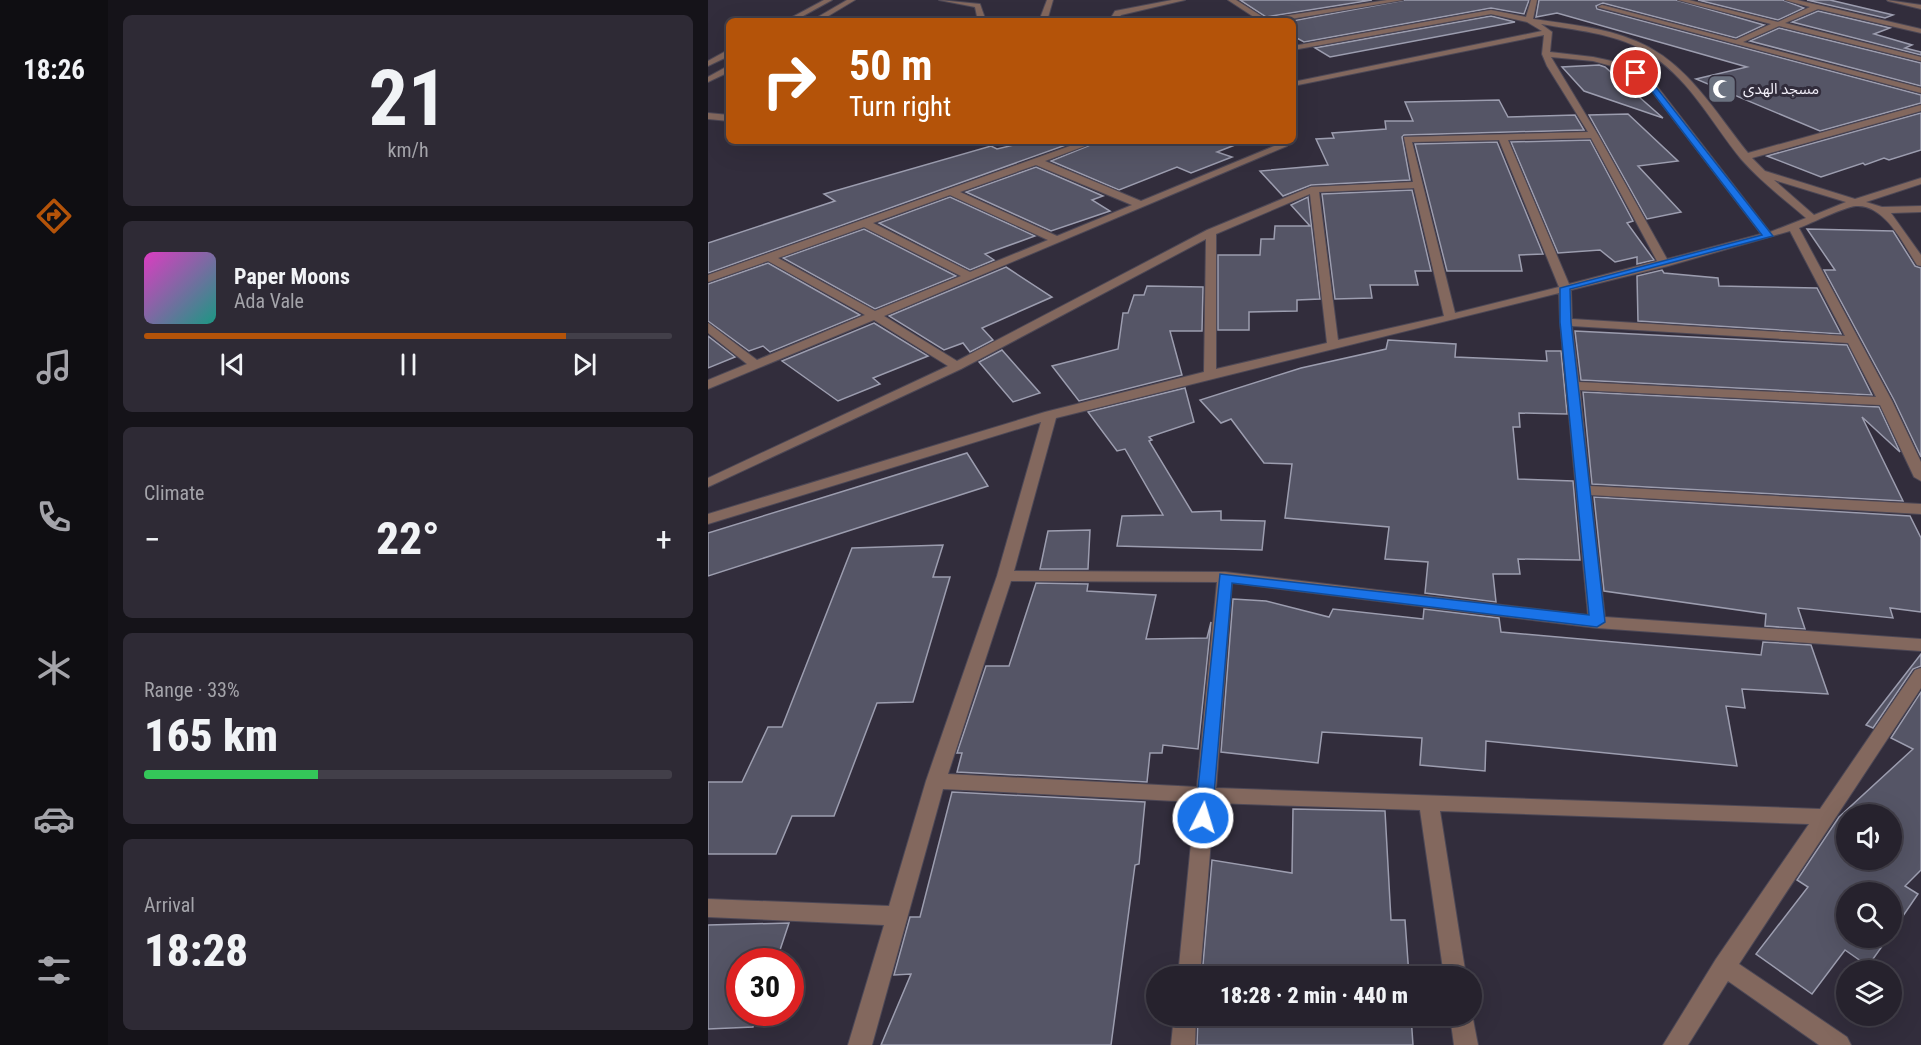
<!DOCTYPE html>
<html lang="en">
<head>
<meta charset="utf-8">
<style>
	:root { --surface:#26222d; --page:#2e2a35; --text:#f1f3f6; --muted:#a4a4aa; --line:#423f49; --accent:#b45309 }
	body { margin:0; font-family:"Roboto Condensed","Noto Sans Arabic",sans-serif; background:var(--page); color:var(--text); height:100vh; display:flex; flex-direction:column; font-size:22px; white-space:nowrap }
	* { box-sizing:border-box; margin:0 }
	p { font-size:20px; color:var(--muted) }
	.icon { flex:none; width:33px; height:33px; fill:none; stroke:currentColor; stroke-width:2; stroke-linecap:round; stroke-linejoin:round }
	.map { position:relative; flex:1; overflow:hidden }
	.drawer { display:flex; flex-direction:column; gap:15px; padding:15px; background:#151319; width:600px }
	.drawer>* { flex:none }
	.top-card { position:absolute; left:18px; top:18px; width:570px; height:126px; border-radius:9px; box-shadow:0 6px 24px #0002,0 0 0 2px var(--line); background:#b45309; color:#fff; overflow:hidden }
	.buttons { position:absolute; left:1128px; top:804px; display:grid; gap:12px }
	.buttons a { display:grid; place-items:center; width:66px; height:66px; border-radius:50%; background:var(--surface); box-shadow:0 6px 24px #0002,0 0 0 2px var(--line); font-size:30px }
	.speed { position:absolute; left:18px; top:948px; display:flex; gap:12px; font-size:30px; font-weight:700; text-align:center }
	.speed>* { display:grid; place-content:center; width:78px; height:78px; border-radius:50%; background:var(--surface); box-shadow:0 6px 24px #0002,0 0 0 2px var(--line); line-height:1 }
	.speed .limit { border:9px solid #d22; background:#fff; color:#111 }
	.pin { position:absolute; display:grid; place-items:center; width:51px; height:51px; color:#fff; margin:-26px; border:3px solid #fff; border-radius:50%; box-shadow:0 2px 6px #0007 }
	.me { position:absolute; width:66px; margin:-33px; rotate:5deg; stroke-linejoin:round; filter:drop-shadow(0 0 4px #0008) }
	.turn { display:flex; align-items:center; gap:21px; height:126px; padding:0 24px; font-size:27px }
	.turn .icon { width:78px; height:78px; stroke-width:2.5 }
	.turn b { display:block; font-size:42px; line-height:51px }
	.big { font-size:45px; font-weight:800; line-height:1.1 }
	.drawer .card { flex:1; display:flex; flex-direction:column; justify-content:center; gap:9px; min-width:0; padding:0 21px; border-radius:9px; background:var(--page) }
	.drawer .dial { align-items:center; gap:0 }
	.dial b { font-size:78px; line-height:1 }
	.song { display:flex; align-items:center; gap:18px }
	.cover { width:72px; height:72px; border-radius:9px; background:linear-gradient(135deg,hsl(310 70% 55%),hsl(170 70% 35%)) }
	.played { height:6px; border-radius:3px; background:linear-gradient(90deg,var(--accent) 80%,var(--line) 80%) }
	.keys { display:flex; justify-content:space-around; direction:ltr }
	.heat { display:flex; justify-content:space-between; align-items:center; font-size:33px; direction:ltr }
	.charge { height:9px; border-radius:4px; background:linear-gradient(90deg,#34c759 33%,var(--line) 0) }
	.trip { position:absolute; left:438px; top:966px; width:336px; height:60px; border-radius:30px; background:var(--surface); box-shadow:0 6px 24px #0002,0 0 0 2px var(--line); font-weight:800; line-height:60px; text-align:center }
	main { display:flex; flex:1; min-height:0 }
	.tab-bar { display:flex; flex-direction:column; width:108px; justify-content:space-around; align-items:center; background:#0f0e12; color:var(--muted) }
	.tab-bar .icon { width:42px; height:42px }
	.tab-bar .active { color:var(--accent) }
	.tab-bar b { font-size:27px; color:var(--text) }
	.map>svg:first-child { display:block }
</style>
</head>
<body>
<main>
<nav class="tab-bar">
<b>18:26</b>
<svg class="icon active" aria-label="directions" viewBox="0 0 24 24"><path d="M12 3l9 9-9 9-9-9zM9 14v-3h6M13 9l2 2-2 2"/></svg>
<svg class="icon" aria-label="music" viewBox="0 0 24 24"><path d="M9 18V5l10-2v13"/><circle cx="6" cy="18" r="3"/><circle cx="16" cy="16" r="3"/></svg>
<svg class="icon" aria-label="phone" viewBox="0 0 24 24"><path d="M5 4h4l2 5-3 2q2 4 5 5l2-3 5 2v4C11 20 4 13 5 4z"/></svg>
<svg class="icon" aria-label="climate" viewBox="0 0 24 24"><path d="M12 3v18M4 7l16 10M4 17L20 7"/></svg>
<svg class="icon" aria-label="car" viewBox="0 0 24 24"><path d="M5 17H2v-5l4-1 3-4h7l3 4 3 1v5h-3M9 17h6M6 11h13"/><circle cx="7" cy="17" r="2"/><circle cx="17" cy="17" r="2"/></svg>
<svg class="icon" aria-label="filters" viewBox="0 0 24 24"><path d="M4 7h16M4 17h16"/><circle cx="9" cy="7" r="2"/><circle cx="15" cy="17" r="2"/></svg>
</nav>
<section class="drawer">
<div class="card dial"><b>21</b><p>km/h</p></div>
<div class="card">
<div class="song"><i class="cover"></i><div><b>Paper Moons</b><p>Ada Vale</p></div></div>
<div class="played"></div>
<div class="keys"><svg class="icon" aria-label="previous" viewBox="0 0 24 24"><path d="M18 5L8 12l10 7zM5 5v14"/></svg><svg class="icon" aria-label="pause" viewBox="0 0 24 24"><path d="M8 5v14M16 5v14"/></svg><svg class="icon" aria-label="next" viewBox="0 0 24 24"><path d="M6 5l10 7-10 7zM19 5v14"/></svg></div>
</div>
<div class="card"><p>Climate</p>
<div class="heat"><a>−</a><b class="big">22°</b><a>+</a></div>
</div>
<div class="card"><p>Range · 33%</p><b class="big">165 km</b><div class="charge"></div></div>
<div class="card"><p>Arrival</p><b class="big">18:28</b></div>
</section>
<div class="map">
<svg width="1213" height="1045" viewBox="0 0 1213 1045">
	<rect width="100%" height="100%" fill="#322d3c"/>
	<g fill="#556" stroke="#9c9daf" stroke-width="1.5" fill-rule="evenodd">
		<path d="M532,0h132l-106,17z"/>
		<path d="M697,0h124l-5,14 -33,-6 -187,34 -11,-6 -1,-15z"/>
		<path d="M831,0h137l88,25 -28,13 -133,-35 -7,3 1,3 324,86v8l-101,28 -124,-52 51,-12 -190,-54 -21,4z"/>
		<path d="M990,0h85l21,8 -26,12z"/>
		<path d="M1099,0h23l63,15 -8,3z"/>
		<path d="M1110,11l72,17 -16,6 38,11 -7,3 16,4v3l-129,-33z"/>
		<path d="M783,16l24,6 -185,35 -15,-9z"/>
		<path d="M1071,28l142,35v23l-171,-45z"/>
		<path d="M891,65l6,2 58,51 -79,-27 -22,-24z"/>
		<path d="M791,100l9,17 67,-2 9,15 -180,5 -2,2 8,43 -99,5 -28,11 -23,-25 68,-6 -12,-26 18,-1 -2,-5 54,-4 -1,-8h28l-8,-19z"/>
		<path d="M1213,113v37l-32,10 -5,-2 -19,7 -2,-2 -42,14 -54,-21z"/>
		<path d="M920,114l50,47 -40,5 43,46 -34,7 -58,-104z"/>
		<path d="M882,140l43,81 -6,2 27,37 -17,4v-7l-22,5 -15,-12 -42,3 -47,-111z"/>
		<path d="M322,141h47l-369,132v-30l127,-42 -11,-7 167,-48 6,3z"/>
		<path d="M392,141h139l1,2 -23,9 15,5 -41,16 -14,-6 -58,23 -68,-29z"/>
		<path d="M789,142l46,112 -24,1 3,16h-75l-32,-127z"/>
		<path d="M328,167l67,29 -11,4 18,11 -59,20 -85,-39z"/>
		<path d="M704,190l19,81h-16l3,14h-48l2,13 -37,1 -13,-105z"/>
		<path d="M242,197l85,39 -50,18 9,6 -24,10 -91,-47z"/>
		<path d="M600,197l12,102 -23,1v11l-48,1v18h-31v-75h42l1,-16h13l1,-13h35l-19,-21z"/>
		<path d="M156,229l92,47 -81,33 -92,-51z"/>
		<path d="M1099,229l86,2 22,35 6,2v189l-27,-57 -70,-130h11z"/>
		<path d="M60,263l92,52 -90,37 -7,-6 -14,5 -41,-30v-37z"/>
		<path d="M298,267l46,30 -70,31 11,12 -23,12 -7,-9 -19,7 -55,-34z"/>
		<path d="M954,270l2,3 54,5 1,8 98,2 24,46 -203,-13 -1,-45z"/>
		<path d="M439,286l56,1 -1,44h-32l12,44 -103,26 -27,-35 66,-17 5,-36h5l6,-18h10z"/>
		<path d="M166,323l54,33 -55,22 7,6 -42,17 -56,-40z"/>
		<path d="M867,331l272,14 25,50 -291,-15z"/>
		<path d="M0,336l27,21 -27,11z"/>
		<path d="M680,340l68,4 -1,13 92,4 -1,-10h15l6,63 -48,-1 1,14h-7l5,52 55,2 7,79 -62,-1 2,15h-27l3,28 -71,-9 3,-31 -43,-3 4,-32 -104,-9 7,-54 -28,-1 -33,-44 -10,4 -21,-23 101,-32 85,-19z"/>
		<path d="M294,350l38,43 -27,9 -34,-40z"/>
		<path d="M477,388l9,34 -45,15 3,3 -3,1 43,71 29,-1v9l44,1 -3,29 -145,-4 5,-30 41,-1 -38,-66 -8,2 -29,-39z"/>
		<path d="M875,392l296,15 21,45 -38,-35 41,84 -311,-17z"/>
		<path d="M259,453l21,33 -280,90v-43z"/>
		<path d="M886,497l316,19 11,22v74l-31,-4 3,10 -95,-10 7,21 -40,-3 1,-12 -162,-23z"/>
		<path d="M382,530l-2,39h-48l8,-38z"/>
		<path d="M235,545l-10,32h17l-37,125 -36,1 -43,113h-42l-16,38h-68v-72h34l26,-55h14l70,-179z"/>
		<path d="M328,583l52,1 -1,7 69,4 -10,44 61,-1 4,-16 -13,127 -35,-4 -1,8h-12l-3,29 -190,-10 5,-19h-5l29,-87h23z"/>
		<path d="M525,599l33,2 63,16 4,-8 90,10 1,-10 75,9 2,14 260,23 2,-13 48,3 17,49 -86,-5 3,19 -19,-2 11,60 -251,-25 -1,30 -65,-6 2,-27 -100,-6 -4,31 -97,-11z"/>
		<path d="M1213,654v12l-8,3 -40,59 -7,-3z"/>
		<path d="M1213,692v178l-16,16 13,8 -26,38v-40h-46v46h42l-20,28 -23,-16 -33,44 -56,-40 52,-67 -11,-7 42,-63 74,-68 -22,-11zM1138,814h46v46h-46z"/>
		<path d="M244,792l193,10 -6,62 -4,1 -24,180h-230l30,-71 -17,1 16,-58h10z"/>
		<path d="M585,809l92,2 6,109h14l4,56h-207l10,-116 80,13z"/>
		<path d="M81,923l-13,39h-36v50h18l-5,15 -45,2v-104z"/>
		<path d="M490,1016h213l2,29h-216z"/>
	</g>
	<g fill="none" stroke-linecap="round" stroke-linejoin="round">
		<g stroke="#4d4856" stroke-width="2">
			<g id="minor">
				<path d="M116,0h8l-38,21h-9z"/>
				<path d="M139,0h8l-35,21h-9z"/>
				<path d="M231,0l41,4 6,17h-8l-3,-14z"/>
				<path d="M339,0h6l-6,21h-8z"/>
				<path d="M464,0h13l-64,15 -4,6h-8l6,-10z"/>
				<path d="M520,0h8l30,19 121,-19h16l-124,21h-19z"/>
				<path d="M823,0h6l-4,19c34,5 70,8 103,22 51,21 79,71 112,112l173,-48v6l-169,47 13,13 90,28 66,-21v6l-55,18 16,5 39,-1v6l-30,1 30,42v11l-4,-1c-13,-20 -32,-61 -61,-59 -12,1 -44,17 -57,22l93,173 29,61v19l-7,-4 -34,-72 -300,-15 10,96 331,18v10l-330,-19 14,122 316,22v12l-324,-23 -365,-45 -16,205 604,21 95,-139 6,-2v20l-182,276 108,73 4,8h-32l-91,-64 -40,64h-25l53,-86 93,-135 -369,-13 26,165h-22l-24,-166 -206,-7 -14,173h-22l17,-174 -252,-13 -71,256h-24l36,-120 -176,-8v-18l181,7 37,-125 71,-205 44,-154 -333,102v-10l337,-102 159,-40 2,-133 -245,130 -253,118v-9l240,-112 -74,-46 -166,69v-9l39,-16 -39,-31v-10l49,37 108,-45 -97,-54 -60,21v-7l376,-134h14l-53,20 96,40 138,-57 8,2 -403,170 73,45 250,-131 104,-43 102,-5 -9,-45 184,-5 -41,-66 -5,-12 2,-19 -251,51v-4l249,-51 -15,-9 -36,-8 -198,36v-4l198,-36 35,7zM833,24c34,6 71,9 102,26 45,25 67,71 98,109 19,22 43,40 65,59l-36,14 -117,-151 -32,-18 -28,-6 -43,-5 2,-20zM843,57l42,4 22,6 32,18 114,149 -94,25 -69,-124zM883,138l66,123 -88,23 -61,-144zM791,140l60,147 -104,26 -43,-171zM328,165l96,40 -75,31 -97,-44zM1066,180l72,22 -32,13zM706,188l30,128 -106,24 -19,-148zM602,194l17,149 -111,26v-135zM242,195l98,45 -78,32 -97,-49zM156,227l97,49 -86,35 -97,-53zM1082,231l55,105 -273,-17 -1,-29 97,-24zM851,293l1,29 28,293 -363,-43 -211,-1 42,-153zM864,326l276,17 28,54 -297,-15zM303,581l206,1 -20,205 -249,-13z"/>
				<path d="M970,0h11l89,22 32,-15 -25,-7h12l124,29v4l-103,-24 -33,14 136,34v4l-142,-35 -36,16 178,46v5l-323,-86 4,-2 134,35 35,-16z"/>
				<path d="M1179,0l34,5v4l-33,-8z"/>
				<path d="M18,51h3v5l-21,10v-5z"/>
				<path d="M18,67h3v5l-21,10v-5z"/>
				<path d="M0,113l21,2v6l-21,-2z"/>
				<path d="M764,1014l6,31h-24l-4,-29z"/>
				<path d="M466,1016h22l-1,29h-24z"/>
			</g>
		</g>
		<use href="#minor" fill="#83685e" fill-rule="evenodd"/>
	</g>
	<path fill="#1a73e8" stroke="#114b97" stroke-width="1.5" d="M925,72h5l14,10 121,154 -203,53 1,33 34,300 -8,5 -365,-44 -20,235 -2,5 -7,2 -6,-2 -2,-5 25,-244 369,41 -29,-293v-34l202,-53 -115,-150 -14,-10z"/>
	<defs>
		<g id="mosque-square" transform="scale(1.5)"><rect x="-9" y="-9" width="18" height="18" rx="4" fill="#6b7280" stroke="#322d3c"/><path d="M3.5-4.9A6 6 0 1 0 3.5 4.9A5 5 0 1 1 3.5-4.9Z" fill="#fff"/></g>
	</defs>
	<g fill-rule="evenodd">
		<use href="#mosque-square" x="1014" y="89"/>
	</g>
	<g text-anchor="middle" stroke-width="6" stroke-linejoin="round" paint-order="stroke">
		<g font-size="15" fill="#f2eff9" stroke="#322d3c" text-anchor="start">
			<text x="1035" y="94">مسجد الهدى</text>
		</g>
	</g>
</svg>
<div class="buttons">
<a><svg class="icon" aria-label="sound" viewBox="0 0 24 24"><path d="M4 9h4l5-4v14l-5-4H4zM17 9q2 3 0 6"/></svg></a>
<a><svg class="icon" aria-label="search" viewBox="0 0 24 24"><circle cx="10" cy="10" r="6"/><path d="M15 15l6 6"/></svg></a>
<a><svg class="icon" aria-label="layers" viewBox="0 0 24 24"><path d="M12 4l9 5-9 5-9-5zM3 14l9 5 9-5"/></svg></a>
</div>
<div class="speed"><div class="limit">30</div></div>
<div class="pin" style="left:928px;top:73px;background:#d93025"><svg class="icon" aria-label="arrive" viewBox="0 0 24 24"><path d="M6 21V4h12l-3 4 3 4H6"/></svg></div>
<svg class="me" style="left:495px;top:818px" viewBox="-20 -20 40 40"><circle r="17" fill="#1a73e8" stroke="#fff" stroke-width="3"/><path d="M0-11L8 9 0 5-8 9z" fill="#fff"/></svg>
<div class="trip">18:28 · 2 min · 440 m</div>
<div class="top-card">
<div class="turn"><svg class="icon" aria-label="right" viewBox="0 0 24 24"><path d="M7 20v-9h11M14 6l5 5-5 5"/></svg><div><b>50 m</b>Turn right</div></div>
</div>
</div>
</main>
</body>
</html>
